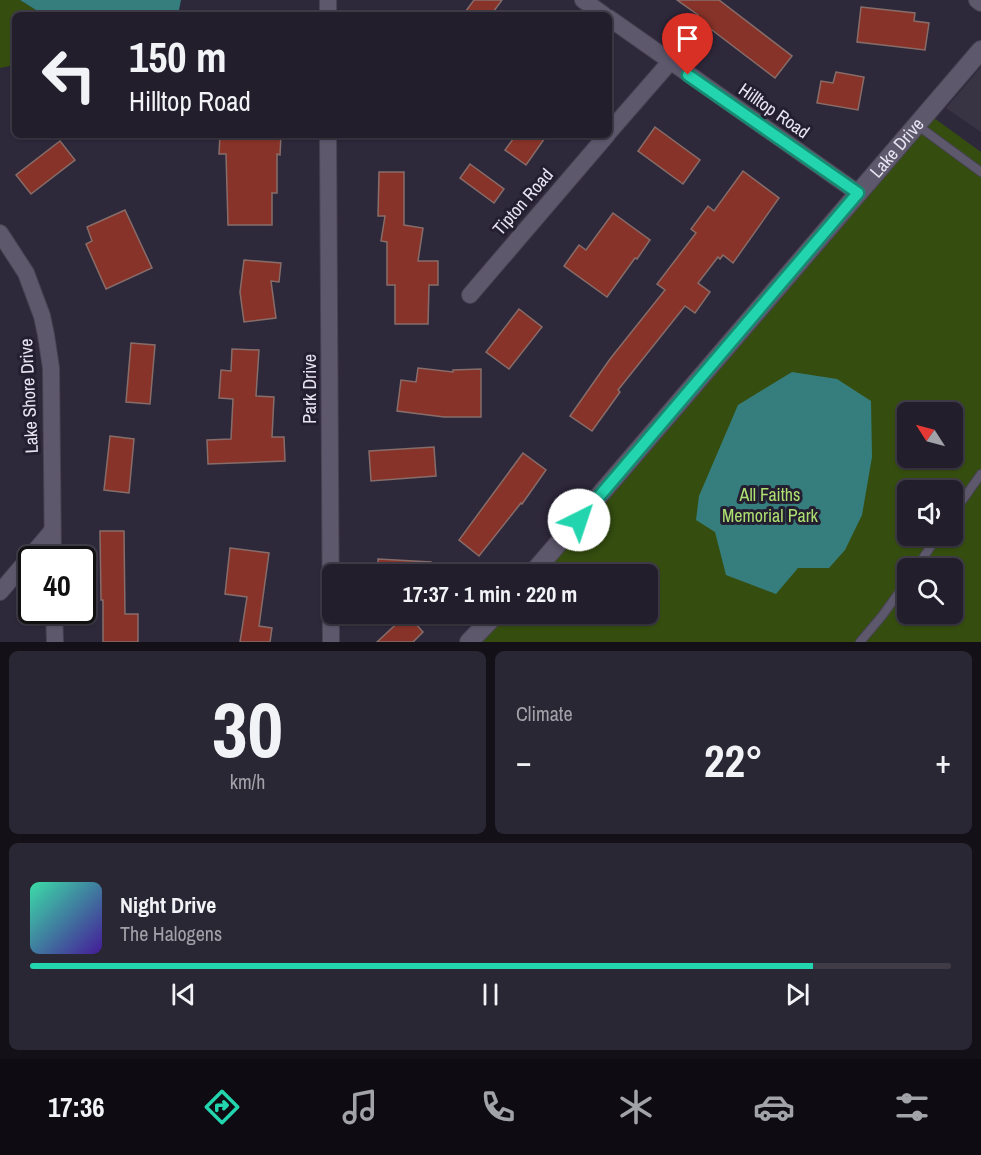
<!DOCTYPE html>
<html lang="en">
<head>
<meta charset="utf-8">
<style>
	:root { --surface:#221e2c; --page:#2a2734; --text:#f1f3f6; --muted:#a2a2a9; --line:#3f3c48; --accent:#23d5af }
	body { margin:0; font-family:"Archivo Narrow",sans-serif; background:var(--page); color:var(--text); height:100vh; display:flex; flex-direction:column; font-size:22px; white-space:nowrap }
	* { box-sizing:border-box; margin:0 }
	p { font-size:20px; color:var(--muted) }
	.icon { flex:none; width:33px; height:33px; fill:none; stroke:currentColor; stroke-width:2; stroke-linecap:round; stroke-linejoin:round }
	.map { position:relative; height:642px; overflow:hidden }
	.side { display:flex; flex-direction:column; gap:9px; padding:9px; background:#131018; flex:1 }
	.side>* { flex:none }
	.hud { position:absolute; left:12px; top:12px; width:600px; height:126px; border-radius:9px; box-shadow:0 2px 4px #0004,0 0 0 2px var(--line); background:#221e2c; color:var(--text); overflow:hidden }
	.needle { width:39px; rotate:306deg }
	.controls { position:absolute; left:897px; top:402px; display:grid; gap:12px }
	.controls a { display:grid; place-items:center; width:66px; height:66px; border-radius:9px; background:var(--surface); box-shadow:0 2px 4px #0004,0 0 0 2px var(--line); font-size:30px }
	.speed { position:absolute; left:18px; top:546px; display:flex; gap:12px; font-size:30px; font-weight:700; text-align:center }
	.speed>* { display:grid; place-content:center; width:78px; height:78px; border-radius:50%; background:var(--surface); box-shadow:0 2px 4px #0004,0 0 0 2px var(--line); line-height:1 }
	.speed .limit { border:3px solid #111; border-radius:9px; background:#fff; color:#111 }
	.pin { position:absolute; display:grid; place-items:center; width:51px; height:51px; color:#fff; margin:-62px -26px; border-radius:50% 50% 50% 0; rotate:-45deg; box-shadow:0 0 6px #0007 }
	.pin .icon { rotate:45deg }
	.me { position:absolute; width:66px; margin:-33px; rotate:41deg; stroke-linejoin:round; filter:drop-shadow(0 0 4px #0008) }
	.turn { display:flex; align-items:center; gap:21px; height:126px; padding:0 18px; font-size:27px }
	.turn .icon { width:78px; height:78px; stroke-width:2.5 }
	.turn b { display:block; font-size:42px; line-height:51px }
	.big { font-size:45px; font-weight:700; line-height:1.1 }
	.side .widget { flex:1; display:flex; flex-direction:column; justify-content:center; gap:9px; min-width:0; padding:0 21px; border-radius:9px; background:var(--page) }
	.side .dial { align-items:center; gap:0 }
	.dial b { font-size:78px; line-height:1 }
	.song { display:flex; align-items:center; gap:18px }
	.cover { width:72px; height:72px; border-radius:9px; background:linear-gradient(135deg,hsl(160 70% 55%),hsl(260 70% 35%)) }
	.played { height:6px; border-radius:3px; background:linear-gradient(90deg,var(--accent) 85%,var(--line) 85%) }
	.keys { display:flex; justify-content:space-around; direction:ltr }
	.heat { display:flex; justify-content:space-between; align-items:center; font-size:33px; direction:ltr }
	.side .tiles { flex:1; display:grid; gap:9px; grid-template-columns:1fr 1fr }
	.widget:last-child { grid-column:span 2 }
	.trip { position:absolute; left:322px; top:564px; width:336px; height:60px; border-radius:9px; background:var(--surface); box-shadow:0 2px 4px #0004,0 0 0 2px var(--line); font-weight:700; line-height:60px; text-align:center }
	.tab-bar { display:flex; height:96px; justify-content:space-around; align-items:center; background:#0e0c12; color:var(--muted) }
	.tab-bar .icon { width:42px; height:42px }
	.tab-bar .on { color:var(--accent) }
	.tab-bar b { font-size:27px; color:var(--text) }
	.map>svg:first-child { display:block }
</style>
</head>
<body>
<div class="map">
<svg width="981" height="642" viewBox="0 0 981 642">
	<rect width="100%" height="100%" fill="#2e283b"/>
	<path fill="#393444" d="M981,67v65l-35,-24z"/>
	<g fill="#354e0f" fill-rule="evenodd">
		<path d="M0,0h20l24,15h-29v50l-15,3z"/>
		<path d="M927,113l54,39v490h-512l27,-28h152v-40h-116zM908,412h44v46h-44zM908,490h44v46h-44zM908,568h44v46h-44z"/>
	</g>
	<g fill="#367e7e">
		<path d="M20,0h161l-3,15h-134z"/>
		<path d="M792,372l45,7 34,22 1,56 -10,58 -17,35 -16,18h-31l-22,26 -50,-19 -11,-43 -19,-12 3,-24 39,-91z"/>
	</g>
	<g fill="#883329" stroke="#876d69" stroke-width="1.5">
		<path d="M474,0h28l-11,15h-28z"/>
		<path d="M677,0h42l73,56 -17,22 -67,-51 -7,9 -12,-9 9,-12z"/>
		<path d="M861,7l54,6 -1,8 15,2 -4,27 -68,-8z"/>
		<path d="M836,72l28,5 -6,33 -41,-7 4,-22 12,2z"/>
		<path d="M655,127l45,33 -17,24 -45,-33z"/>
		<path d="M220,135h61l-1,20 -3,-1v39h-5v32h-44l-2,-71h-7z"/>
		<path d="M516,135h31l-21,30 -21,-15z"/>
		<path d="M60,141l15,19 -44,34 -15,-19z"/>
		<path d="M470,164l34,25 -10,14 -34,-25z"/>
		<path d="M743,171l36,27 -46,65 -10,-8 -3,4 -2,-2 -20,26 12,9 -15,21 -10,-7 -67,84 2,2 -28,39 -22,-15 40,-57 55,-69 -8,-6 39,-51 -5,-4 17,-23 6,5z"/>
		<path d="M379,172h25v53l19,3 -5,33h20v24h-9l-1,39h-33v-39h-8v-43l-6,-1 4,-25h-7z"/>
		<path d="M125,210l27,58 -46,21 -20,-45 6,-3 -5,-14z"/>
		<path d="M613,213l37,27 -13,19 -2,-1 -28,39 -43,-31 15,-21 7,5z"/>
		<path d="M244,260l37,3 -2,19 -8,-1 5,37 -32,4 -4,-30z"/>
		<path d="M519,309l23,18 -33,42 -23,-17z"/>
		<path d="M131,343l24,2 -5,59 -24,-2z"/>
		<path d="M232,349l27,1 -3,46 18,1 -2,40h12l1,24 -77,3 -1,-24 24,-1 2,-40 -14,-1 2,-28 10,1z"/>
		<path d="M418,368l35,4v-2l28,-1v48h-37l-47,-6 4,-31 15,2z"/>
		<path d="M110,436l24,3 -5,54 -25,-3z"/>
		<path d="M434,447l2,29 -65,5 -2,-30z"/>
		<path d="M523,453l23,17 -24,34 -1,-1 -42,53 -20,-16z"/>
		<path d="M100,531h24l1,83h13v28h-35v-42h-2z"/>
		<path d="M230,548l39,5 -10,73 13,2 -2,14h-30l7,-45 -22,-3z"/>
		<path d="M378,559l53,3 -1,12h-52z"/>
		<path d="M407,614l16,18 -10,10h-36z"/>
	</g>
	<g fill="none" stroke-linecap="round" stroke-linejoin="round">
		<g stroke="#484353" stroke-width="10">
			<g id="lane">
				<path d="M917,125l64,47"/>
				<path d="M952,515l29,-41"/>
				<path d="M916,568l22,-32"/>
				<path d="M860,642l22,-26 26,-36"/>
			</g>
		</g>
		<g stroke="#484353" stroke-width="18">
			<g id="street">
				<path d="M328,0v15"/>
				<path d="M583,0l21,15"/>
				<path d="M977,0l4,3"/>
				<path d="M609,18l249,175"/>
				<path d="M609,132l61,-70"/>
				<path d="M328,135l3,507"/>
				<path d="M0,233l26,40 16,43 4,19 5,33 2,192"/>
				<path d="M470,295l137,-160"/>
				<path d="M0,592l52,-61"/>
				<path d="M54,610l1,32"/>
			</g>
		</g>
		<g stroke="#484353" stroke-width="20">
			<g id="secondary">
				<path id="s1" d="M532,574l449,-524"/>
				<path d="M469,642l27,-28"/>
			</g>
		</g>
		<use href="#lane" stroke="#5e586d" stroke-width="8"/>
		<use href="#street" stroke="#5e586d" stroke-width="16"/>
		<use href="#secondary" stroke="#5e586d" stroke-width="18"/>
	</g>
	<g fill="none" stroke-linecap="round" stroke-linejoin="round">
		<g stroke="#178a72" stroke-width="15">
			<path id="route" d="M579,520l279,-327 -170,-118"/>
		</g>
		<use href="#route" stroke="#23d5af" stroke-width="10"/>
	</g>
	<g text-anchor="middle" stroke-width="6" stroke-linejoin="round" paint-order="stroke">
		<g font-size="18" fill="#e7e3f0" stroke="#241f30">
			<text transform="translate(774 111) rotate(35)" y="6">Hilltop Road</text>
			<text dy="6" stroke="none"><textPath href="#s1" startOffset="561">Lake Drive</textPath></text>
			<text transform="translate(523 202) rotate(-49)" y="6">Tipton Road</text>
			<text transform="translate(310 389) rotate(-90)" y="6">Park Drive</text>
			<text transform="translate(29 396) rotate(-93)" y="6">Lake Shore Drive</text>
		</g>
		<g font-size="18" fill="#addf71" stroke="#241f30">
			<text x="770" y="501">All Faiths<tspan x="770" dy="21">Memorial Park</tspan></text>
		</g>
	</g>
</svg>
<div class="controls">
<a><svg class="needle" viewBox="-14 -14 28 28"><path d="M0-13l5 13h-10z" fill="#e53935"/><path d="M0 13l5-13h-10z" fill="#a2a2a9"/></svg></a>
<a><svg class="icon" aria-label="sound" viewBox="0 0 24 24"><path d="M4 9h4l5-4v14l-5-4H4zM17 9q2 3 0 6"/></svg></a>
<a><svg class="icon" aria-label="search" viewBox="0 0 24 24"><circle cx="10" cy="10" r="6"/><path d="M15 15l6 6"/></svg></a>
</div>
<div class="speed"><div class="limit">40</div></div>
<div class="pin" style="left:688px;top:75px;background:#d93025"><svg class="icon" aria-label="arrive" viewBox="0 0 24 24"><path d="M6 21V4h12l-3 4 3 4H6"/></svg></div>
<svg class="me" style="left:579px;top:520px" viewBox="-20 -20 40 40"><circle r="19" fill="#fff"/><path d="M0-13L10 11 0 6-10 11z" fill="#23d5af"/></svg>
<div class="trip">17:37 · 1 min · 220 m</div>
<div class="hud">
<div class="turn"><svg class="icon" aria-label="left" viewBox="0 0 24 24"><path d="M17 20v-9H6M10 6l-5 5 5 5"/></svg><div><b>150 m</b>Hilltop Road</div></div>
</div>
</div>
<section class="side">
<div class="tiles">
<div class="widget dial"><b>30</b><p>km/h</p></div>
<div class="widget"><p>Climate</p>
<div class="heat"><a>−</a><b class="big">22°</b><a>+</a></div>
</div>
<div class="widget">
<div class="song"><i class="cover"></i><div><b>Night Drive</b><p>The Halogens</p></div></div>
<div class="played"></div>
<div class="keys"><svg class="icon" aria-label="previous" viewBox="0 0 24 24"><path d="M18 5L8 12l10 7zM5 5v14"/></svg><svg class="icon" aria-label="pause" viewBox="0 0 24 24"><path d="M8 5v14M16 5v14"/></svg><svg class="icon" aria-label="next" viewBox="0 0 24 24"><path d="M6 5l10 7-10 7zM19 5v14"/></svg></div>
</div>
</div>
</section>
<nav class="tab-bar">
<b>17:36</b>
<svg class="icon on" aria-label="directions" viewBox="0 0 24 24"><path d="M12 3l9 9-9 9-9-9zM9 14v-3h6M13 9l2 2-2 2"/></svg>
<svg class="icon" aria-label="music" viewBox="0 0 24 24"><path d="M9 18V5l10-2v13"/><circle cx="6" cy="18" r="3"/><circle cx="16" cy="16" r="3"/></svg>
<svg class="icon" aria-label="phone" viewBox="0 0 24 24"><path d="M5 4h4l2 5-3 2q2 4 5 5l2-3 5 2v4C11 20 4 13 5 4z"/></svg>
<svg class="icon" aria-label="climate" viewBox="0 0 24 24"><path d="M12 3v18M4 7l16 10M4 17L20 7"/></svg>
<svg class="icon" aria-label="car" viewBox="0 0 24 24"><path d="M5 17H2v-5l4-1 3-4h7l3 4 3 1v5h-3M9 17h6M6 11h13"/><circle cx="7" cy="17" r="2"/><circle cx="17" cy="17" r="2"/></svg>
<svg class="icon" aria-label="filters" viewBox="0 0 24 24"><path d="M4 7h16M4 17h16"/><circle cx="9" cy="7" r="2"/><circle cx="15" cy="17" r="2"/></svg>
</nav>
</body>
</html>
